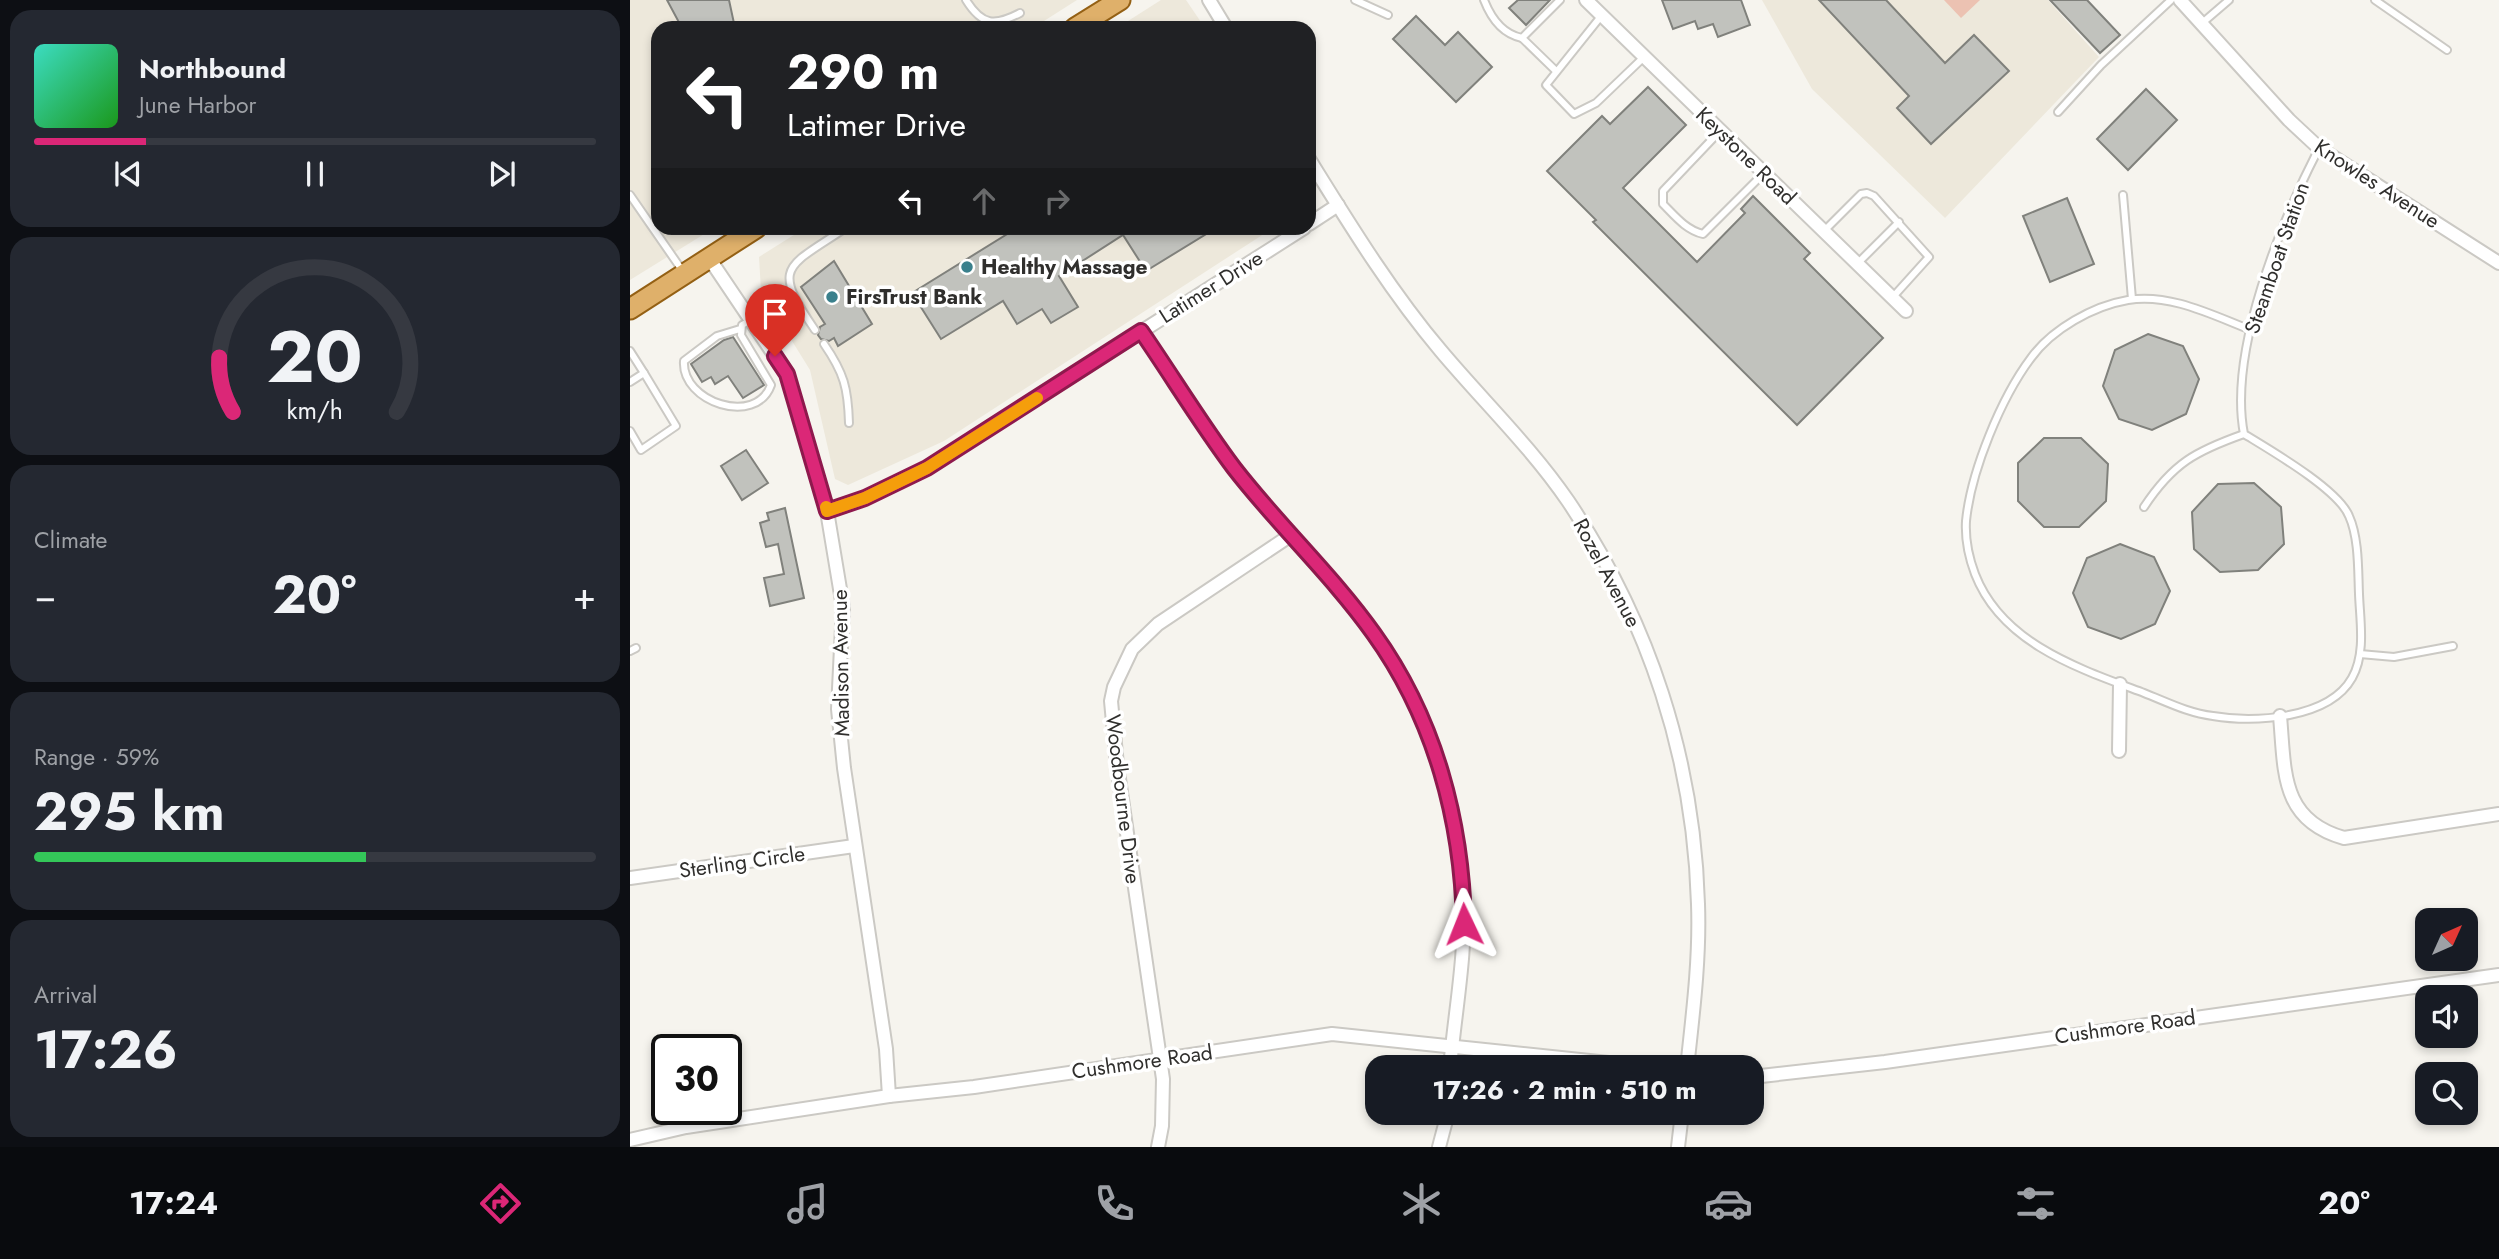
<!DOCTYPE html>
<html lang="en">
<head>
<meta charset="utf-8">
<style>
	:root { --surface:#171b24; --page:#242831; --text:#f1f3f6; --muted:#9ea1a6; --line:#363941; --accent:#db2777 }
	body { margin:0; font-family:Jost,sans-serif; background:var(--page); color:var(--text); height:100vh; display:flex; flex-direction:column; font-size:26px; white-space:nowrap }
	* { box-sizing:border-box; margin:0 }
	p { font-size:23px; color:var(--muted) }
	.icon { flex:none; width:38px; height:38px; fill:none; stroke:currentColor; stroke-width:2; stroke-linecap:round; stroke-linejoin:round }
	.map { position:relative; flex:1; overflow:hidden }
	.sheet { display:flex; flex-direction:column; gap:10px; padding:10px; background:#0d0f14; width:630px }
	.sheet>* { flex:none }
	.banner { position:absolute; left:21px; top:21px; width:665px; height:214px; border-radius:21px; box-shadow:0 4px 10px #0003; background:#202124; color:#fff; overflow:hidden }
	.needle { width:46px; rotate:45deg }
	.controls { position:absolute; left:1785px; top:908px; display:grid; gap:14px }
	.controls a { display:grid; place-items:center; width:63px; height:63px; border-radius:14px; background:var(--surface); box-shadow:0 4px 10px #0003; font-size:35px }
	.speed { position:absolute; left:21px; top:1034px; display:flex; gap:14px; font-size:35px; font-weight:700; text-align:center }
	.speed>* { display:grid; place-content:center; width:91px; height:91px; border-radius:50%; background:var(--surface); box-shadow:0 4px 10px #0003; line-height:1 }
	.speed .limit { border:4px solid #111; border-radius:10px; background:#fff; color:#111 }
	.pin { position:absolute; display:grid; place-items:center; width:60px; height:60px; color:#fff; margin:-72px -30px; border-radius:50% 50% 50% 0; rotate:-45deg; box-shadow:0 0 7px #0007 }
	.pin .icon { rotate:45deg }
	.me { position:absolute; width:77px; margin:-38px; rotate:358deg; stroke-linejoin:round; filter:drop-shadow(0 0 5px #0008) }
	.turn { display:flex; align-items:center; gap:24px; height:147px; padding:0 21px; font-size:32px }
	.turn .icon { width:91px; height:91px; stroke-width:2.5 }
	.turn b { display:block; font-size:49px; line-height:60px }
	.lanes { display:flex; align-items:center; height:66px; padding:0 21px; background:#0003; justify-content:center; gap:35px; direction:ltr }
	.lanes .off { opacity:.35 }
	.big { font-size:52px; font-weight:700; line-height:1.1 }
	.sheet .widget { flex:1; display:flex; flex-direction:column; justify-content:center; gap:10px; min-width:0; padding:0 24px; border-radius:21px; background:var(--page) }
	.sheet .dial { align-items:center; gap:0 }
	.dial svg { height:182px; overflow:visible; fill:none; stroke:var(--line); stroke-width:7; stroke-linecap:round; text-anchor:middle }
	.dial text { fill:var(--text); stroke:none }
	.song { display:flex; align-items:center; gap:21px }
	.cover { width:84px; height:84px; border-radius:10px; background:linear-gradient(135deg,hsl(170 70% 55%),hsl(120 70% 35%)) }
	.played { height:7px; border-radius:4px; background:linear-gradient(90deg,var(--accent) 20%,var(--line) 20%) }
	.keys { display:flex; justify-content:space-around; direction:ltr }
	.heat { display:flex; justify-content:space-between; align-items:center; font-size:38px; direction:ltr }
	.charge { height:10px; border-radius:5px; background:linear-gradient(90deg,#34c759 59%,var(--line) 0) }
	.trip { position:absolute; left:735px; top:1055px; width:399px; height:70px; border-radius:21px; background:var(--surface); box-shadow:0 4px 10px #0003; font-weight:700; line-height:70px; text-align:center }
	.tabs { display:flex; height:112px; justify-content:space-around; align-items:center; background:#090b0e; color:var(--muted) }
	.tabs .icon { width:49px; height:49px }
	.tabs .on { color:var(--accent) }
	.tabs b { font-size:32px; color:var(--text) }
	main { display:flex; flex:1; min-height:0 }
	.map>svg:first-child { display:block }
</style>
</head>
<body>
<main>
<section class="sheet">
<div class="widget">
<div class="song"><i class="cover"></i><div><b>Northbound</b><p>June Harbor</p></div></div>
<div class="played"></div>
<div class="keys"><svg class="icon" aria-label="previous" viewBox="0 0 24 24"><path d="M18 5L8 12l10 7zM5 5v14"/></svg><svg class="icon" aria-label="pause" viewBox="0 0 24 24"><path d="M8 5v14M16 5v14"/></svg><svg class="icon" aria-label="next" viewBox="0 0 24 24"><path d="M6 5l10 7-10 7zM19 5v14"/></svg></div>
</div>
<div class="widget dial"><svg viewBox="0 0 100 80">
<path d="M14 69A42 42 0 1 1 86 69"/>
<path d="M14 69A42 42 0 0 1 8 45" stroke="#db2777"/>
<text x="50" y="56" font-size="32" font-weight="700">20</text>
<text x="50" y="72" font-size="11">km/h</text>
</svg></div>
<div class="widget"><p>Climate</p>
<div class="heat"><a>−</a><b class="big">20°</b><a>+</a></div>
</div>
<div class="widget"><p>Range · 59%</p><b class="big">295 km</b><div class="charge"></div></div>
<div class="widget"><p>Arrival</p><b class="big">17:26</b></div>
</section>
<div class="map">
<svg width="1869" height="1147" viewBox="0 0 1869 1147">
	<rect width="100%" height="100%" fill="#f6f4ee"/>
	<g fill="#ede8db">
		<path d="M0,0h447l-44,28h-375v200h56l-84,52z"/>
		<path d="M531,0h25l19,28h-88z"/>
		<path d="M1132,0h286l51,57 -154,161 -133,-129z"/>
		<path d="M175,228h468l-329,213 -96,44 -13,-6 -25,-109 -49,-79 -2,-34z"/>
	</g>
	<path fill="#ecc2b2" d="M1314,0h36l-19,18z"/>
	<g fill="#c1c2bd" stroke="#80817c" stroke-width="2">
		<path d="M37,0h62l6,28h-53z"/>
		<path d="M888,0h32l-24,25 -17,-17z"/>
		<path d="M1032,0h79l9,25 -32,12 -5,-13 -15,5 -3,-8 -22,8z"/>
		<path d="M1189,0h67l59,63 29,-28 35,36 -78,73 -34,-36 12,-12z"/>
		<path d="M1420,0h37l33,35 -20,18z"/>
		<path d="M786,16l29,29 13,-13 34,35 -36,35 -63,-63z"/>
		<path d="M1018,87l38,38 -63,63 74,74 48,-49 -4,-4 12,-13 57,57 -6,6 79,79 -86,87 -204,-203 3,-2 -49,-49 55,-55 8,8z"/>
		<path d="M1516,89l31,31 -49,50 -31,-31z"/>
		<path d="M1437,198l27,66 -44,18 -27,-66z"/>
		<path d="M387,228h199l-70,43 -23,-36 -64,41 19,31 -27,16 -9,-14 -25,15 -14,-23 -62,38 -29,-46z"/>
		<path d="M204,261l38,63 -34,22 -4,-8 -5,3 -8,-2 -3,-4 2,-8 5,-3 -24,-37z"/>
		<path d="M1518,334l35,12 16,33 -13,35 -34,16 -33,-11 -16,-33 12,-36z"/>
		<path d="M103,337l31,48 -21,13 -15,-22 -13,8 -4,-7 -9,5 -11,-18 33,-24z"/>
		<path d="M1414,438h37l27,26 -2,37 -27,26h-35l-26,-26v-38z"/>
		<path d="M116,450l22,33 -26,17 -21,-34z"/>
		<path d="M1624,483l27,24 3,37 -26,26 -38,2 -26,-23 -2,-37 26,-28z"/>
		<path d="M155,508l19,90 -34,8 -6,-28 20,-4 -6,-30 -12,3 -6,-24 9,-3 -2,-7z"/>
		<path d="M1490,544l34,13 16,34 -15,33 -34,15 -33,-12 -15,-34 14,-35z"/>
	</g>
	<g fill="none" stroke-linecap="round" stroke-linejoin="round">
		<g stroke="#cbc9c4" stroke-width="10">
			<g id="service">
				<path d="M336,0c16,26 29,26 54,13"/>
				<path d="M725,0l33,15"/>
				<path d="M854,0c7,18 18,34 38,38l38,-38"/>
				<path d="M1745,0l72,50"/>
				<path d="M972,15l-56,70 28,29 22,-11 48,-46"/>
				<path d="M1571,24l28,-24"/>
				<path d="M892,38l34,33"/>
				<path d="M1428,112l43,-47 70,-65"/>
				<path d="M1090,131l-57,60v13c12,12 23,26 40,30l61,-61"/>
				<path d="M0,195l54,78"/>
				<path d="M1493,195l9,104"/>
				<path d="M1194,231l37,-37 6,-1 7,3 55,61 -37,41"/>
				<path d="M1227,264l42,-42"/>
				<path d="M110,329l-23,7 -33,25c-3,41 72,66 87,24l-30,-50 1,-10 9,-5"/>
				<path d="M185,330c-44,-64 -29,-62 29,-101"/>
				<path d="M1621,330c-39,-15 -81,-37 -123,-30 -35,6 -76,29 -97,58 -30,40 -60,113 -65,163 -1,17 3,37 9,53 27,70 105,95 169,119 23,9 44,20 69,23 41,7 116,3 139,-38 14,-25 8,-57 7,-84 -1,-24 0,-56 -10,-78 -11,-27 -79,-66 -105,-82 -16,-83 37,-212 75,-286"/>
				<path d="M194,344c20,29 24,44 25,79"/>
				<path d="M0,351l14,22"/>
				<path d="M0,382l14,-9 32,53 -35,24 -11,-19"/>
				<path d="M1514,507c29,-44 52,-56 100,-73"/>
				<path d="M0,651l6,-3"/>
				<path d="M1730,654l34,3 59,-11"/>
			</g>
		</g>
		<g stroke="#cbc9c4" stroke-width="16">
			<g id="minor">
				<path d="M579,0l17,28"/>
				<path d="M956,0l320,311"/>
				<path d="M1550,0l109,120 30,28 180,115"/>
				<path d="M679,159c41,66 82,133 132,192 42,50 90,96 127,150 81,120 126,258 130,403 2,54 -5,109 -11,164"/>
				<path d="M679,224l29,-19"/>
				<path d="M79,258l78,116 40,137 16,96 -5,102 6,59 42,281 3,47"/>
				<path d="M511,331c31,45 60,92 92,136 39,52 87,98 127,149 63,79 96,177 103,278 4,58 -8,116 -13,174"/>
				<path d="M197,511l38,-13 62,-30 377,-240"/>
				<path d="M1650,716c5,55 0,104 64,122l155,-24"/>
				<path d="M1489,751l1,-67"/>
				<path d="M0,878l224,-32"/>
				<path d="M1122,1077l133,-15 614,-87"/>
				<path d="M0,1140l56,-13 203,-31 85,-9 358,-53 324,34"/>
				<path d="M528,1147l4,-21 1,-47 -46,-314 -6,-64 3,-14 18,-38 26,-25 133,-89"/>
				<path d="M809,1147l9,-34"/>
				<path d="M1048,1147l4,-34"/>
			</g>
		</g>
		<g stroke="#946014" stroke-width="23">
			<g id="primary">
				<path d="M445,28l45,-28"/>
				<path d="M0,309l126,-81"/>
			</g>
		</g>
		<use href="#service" stroke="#fff" stroke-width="6"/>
		<use href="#minor" stroke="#fff" stroke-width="12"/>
		<use href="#primary" stroke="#dfb06a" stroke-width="19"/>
	</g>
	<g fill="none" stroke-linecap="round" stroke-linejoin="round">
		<g stroke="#8e194d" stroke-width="18">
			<path id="route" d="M145,356l12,18 40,137 38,-13 62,-30 214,-137c31,45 60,93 93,137 44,57 98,107 140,166 61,85 88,187 90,290"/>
		</g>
		<use href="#route" stroke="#db2777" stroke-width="12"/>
		<path stroke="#f59e0b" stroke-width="12" d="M196,507l1,4 38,-13 62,-30 110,-70"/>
	</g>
	<g fill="#3a808c" stroke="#fff" stroke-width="2.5">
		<circle cx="337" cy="267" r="7"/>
		<circle cx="202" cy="297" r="7"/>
	</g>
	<g text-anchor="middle" stroke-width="7" stroke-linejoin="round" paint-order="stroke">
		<g font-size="21" fill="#302f2d" stroke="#fff">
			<text transform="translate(1116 156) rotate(44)" y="7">Keystone Road</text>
			<text transform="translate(1747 184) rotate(33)" y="7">Knowles Avenue</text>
			<text transform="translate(1647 258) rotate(-71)" y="7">Steamboat Station</text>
			<text transform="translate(581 287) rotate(-32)" y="7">Latimer Drive</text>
			<text transform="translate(977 573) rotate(62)" y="7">Rozel Avenue</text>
			<text transform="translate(211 663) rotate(-91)" y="7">Madison Avenue</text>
			<text transform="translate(493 799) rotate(83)" y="7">Woodbourne Drive</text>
			<text transform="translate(112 862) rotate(-8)" y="7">Sterling Circle</text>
			<text transform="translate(1495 1027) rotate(-8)" y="7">Cushmore Road</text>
			<text transform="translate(512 1062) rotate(-8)" y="7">Cushmore Road</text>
		</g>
		<g font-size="21" font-weight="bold" fill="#302f2d" stroke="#fff" text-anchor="start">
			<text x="351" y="274">Healthy Massage</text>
			<text x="216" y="304">FirsTrust Bank</text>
		</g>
	</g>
</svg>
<div class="controls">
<a><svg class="needle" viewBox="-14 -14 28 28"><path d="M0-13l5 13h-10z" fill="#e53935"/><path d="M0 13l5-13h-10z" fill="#9ea1a6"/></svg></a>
<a><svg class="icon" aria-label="sound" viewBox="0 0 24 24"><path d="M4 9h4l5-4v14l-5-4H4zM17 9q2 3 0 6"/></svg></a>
<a><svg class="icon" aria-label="search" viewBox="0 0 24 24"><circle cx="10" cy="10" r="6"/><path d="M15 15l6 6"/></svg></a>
</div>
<div class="speed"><div class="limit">30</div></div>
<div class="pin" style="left:145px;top:356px;background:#d93025"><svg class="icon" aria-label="arrive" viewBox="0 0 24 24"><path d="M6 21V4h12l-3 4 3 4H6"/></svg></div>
<svg class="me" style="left:834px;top:924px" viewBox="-20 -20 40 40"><path d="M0-17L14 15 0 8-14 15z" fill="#db2777" stroke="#fff" stroke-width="4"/></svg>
<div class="trip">17:26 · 2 min · 510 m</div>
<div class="banner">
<div class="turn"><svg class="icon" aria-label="left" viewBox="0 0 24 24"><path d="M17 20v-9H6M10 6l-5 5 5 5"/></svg><div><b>290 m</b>Latimer Drive</div></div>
<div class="lanes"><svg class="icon" aria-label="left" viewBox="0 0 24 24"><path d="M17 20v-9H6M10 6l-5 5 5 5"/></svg><svg class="icon off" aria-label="ahead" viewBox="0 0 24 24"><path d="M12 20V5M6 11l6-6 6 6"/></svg><svg class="icon off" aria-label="right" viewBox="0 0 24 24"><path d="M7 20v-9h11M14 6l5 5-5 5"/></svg></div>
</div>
</div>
</main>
<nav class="tabs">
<b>17:24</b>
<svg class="icon on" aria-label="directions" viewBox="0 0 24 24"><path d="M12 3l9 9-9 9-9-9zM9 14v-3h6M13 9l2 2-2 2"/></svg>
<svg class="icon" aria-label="music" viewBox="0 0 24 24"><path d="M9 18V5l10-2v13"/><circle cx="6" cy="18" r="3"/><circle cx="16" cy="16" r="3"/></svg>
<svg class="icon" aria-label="phone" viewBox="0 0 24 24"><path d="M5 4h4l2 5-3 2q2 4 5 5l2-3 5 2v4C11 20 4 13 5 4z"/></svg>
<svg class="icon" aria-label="climate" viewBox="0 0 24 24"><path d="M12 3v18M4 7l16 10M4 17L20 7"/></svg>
<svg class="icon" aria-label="car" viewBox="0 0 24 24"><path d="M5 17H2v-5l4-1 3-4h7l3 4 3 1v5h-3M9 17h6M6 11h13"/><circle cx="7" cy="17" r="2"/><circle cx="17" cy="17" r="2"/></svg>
<svg class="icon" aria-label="filters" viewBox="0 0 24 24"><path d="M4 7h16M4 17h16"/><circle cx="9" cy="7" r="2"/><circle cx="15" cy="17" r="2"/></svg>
<b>20°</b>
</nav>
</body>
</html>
